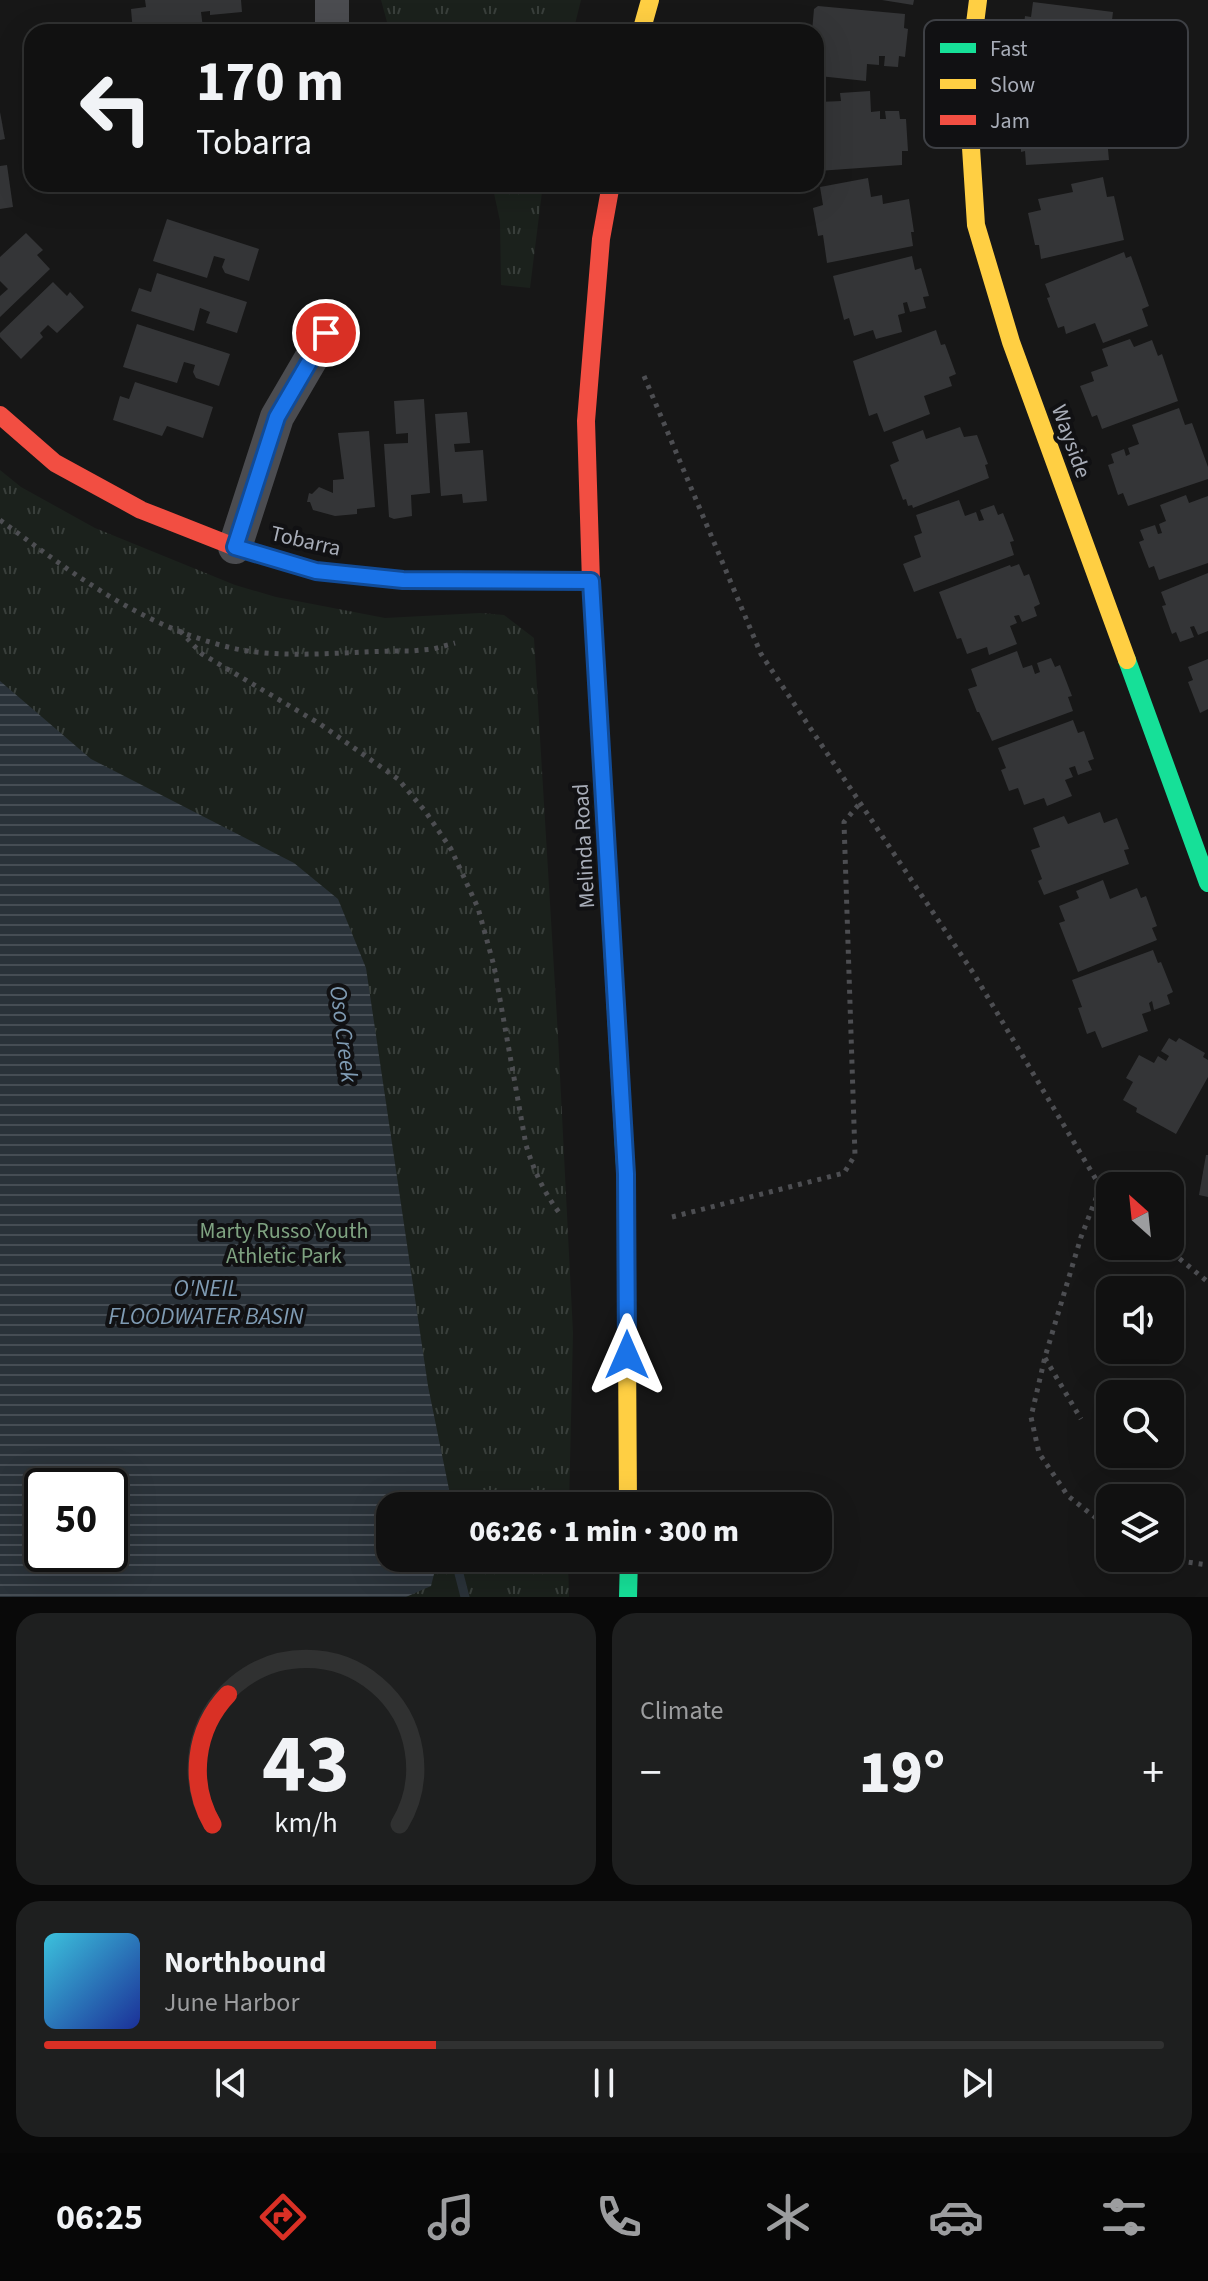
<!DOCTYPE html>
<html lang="en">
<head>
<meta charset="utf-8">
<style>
	:root { --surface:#111; --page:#1e1f1f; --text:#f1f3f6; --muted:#9c9d9f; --line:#303131; --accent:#d93025 }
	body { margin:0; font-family:"Source Sans 3",sans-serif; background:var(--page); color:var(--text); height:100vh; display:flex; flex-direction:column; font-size:30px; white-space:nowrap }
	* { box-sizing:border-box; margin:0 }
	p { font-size:26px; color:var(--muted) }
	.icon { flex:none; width:44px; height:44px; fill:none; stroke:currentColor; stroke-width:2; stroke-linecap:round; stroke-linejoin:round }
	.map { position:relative; height:1597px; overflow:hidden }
	.drawer { display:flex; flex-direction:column; gap:16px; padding:16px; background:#090909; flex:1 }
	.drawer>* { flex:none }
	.hud { position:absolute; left:24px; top:24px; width:800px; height:168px; border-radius:24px; box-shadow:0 8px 32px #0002,0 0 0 2px var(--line); background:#111; color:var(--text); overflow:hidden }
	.needle { width:52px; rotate:333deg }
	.buttons { position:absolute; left:1096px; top:1172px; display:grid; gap:16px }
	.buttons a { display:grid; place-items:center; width:88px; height:88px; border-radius:16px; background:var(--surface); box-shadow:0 8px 32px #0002,0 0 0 2px var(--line); font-size:40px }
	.speed { position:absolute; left:24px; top:1468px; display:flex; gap:16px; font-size:40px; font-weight:700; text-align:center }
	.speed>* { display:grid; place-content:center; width:104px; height:104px; border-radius:50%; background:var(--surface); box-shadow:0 8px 32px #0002,0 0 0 2px var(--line); line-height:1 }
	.speed .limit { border:4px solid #111; border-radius:12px; background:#fff; color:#111 }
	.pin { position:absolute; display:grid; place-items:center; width:68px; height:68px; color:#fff; margin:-34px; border:4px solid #fff; border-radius:50%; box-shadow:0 2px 8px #0007 }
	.me { position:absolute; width:88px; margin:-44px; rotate:0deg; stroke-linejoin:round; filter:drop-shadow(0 0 6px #0008) }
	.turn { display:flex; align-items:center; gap:28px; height:168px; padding:0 40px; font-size:36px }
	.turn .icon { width:104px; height:104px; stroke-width:2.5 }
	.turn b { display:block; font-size:56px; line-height:68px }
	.big { font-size:60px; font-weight:800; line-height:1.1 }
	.drawer .widget { flex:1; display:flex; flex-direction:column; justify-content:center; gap:12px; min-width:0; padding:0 28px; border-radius:24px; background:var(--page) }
	.drawer .dial { align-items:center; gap:0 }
	.dial svg { height:208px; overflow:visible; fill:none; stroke:var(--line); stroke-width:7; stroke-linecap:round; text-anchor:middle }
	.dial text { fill:var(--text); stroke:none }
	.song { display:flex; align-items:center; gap:24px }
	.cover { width:96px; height:96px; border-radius:12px; background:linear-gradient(135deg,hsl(190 70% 55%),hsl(230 70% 35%)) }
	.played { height:8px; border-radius:4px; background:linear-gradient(90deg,var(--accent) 35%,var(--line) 35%) }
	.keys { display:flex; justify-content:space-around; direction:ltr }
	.heat { display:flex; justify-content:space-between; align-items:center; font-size:44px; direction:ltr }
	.drawer .tiles { flex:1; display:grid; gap:16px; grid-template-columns:1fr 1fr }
	.widget:last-child { grid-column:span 2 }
	.trip { position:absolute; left:376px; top:1492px; width:456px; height:80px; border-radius:24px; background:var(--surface); box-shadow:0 8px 32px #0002,0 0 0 2px var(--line); font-weight:800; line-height:80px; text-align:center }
	.tabs { display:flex; height:128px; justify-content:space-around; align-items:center; background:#070707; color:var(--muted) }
	.tabs .icon { width:56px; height:56px }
	.tabs .on { color:var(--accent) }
	.tabs b { font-size:36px; color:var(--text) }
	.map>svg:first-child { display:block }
</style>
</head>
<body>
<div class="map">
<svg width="1208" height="1597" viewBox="0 0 1208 1597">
	<defs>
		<pattern id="park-tufts" width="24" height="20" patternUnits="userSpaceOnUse" patternTransform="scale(2)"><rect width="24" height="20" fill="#1b211c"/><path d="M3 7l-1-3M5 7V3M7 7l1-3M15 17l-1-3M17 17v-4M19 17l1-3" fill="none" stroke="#393f3b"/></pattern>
		<pattern id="water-rules" width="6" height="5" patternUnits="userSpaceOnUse" patternTransform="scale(2)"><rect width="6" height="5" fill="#2a3239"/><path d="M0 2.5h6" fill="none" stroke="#464d54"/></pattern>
	</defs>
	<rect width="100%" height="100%" fill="#171717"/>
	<g fill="url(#park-tufts)" fill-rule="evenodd">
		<path d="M381,0h200l-8,32h-189l3,-10z"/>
		<path d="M492,184h51l-13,104 -29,-3 -1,-64z"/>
		<path d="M0,470l21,17 74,41 140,57 41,12 109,21 95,-5 24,2 30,23 24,398 15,297 -4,173h-179v52h178l1,39h-569zM42,1486h68v68h-68z"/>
	</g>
	<path fill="url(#water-rules)" fill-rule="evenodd" d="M0,681l91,78 203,104 44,36 28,69 62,418 24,118 -1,2h-61v52h48l-7,28 -25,11h-406zM42,1486h68v68h-68z"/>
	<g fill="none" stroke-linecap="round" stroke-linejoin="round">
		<path stroke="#2a3239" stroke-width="9" d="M455,1558l10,39"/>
	</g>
	<g fill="#343537">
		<path d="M145,0h96l1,12 -32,3v-4l-9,1 2,16 -70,4 -2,-23 15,-2z"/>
		<path d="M882,0h32l-1,5z"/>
		<path d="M1033,2l80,10 -3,25h5l-3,17 -4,-1 -6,27 -20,-3 -1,7 -31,-4 2,-19 -18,-2 2,-10 -15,-1 4,-32 6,1z"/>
		<path d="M818,6l87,8 -1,14 4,1 -3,28 -6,-1 -1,11 -14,-1 1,-10h-6v9l-12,-1 -1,17 -47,-5 2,-17h-5v-27h-4l2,-23z"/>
		<path d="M870,91l1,21 9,-1v8h6l-1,-8h14l1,8h6l2,32h-6v14l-84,6 -2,-51 4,-1 -1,-17 22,-1 -1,-8z"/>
		<path d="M1096,97l2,21 7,-1 4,43 -83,5 -1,-14 -4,1 -1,-30 23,-2 -1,-13h27l-1,-9z"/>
		<path d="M0,112l5,27 -5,1z"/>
		<path d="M7,165l6,42 -13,2v-43z"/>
		<path d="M1103,177l4,20 7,-1 10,44 -83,19 -2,-14h-4l-7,-32 13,-3 -3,-11 35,-7 -2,-8z"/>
		<path d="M868,178l3,19 11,-2 1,9 26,-5 5,33h-3l2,14 -86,17 -4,-28 -5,1 -5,-28 10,-3 -3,-18z"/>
		<path d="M167,219l92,30 -10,32 -24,-8 -3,-6 3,-8 -11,-3 -7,22 -54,-17z"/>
		<path d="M26,233l17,17 -6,5 13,14 -50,48v-21l8,-7 -8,-8v-24z"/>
		<path d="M1124,252l2,6 5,-2 18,50 -7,3 6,17 -45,17 -8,-20 -29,11 -2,-8 -6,2 -11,-30 3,-1 -5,-13z"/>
		<path d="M912,256l3,14 6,-2 8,28 -6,1 3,11 -16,4 -3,-10 -4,1 2,10 -7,2 4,17 -26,7 -3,-9 -19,6 -5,-18 -5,2 -11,-44z"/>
		<path d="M157,273l90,29 -10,31 -31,-10 4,-11 -10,-4 -6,23 -63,-20 8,-23 12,4z"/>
		<path d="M53,282l14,14 3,-4 14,15 -27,26 -9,-8 -8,8 3,4 -22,22 -21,-22v-4z"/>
		<path d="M137,324l93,30 -11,32 -23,-8 -3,-6 2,-7 -11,-3 -7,21 -54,-16z"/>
		<path d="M936,330l5,15 4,-1 11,30 -7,3 3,9 -28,10 6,18 -46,18 -7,-19 -8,3 -16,-55z"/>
		<path d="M1130,339l4,8 18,-7 6,16 4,-2 16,47 -76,28 -5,-14 -5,2 -12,-31 14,-5 -3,-9 17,-6 -6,-17z"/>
		<path d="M135,382l78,25 -10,31 -36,-12 -5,10 -49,-16 7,-24 9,3z"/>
		<path d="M424,399l6,94 -19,2 1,21 -18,3 -5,-2 -5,-73 24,-1v-10l-12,1 -2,-33z"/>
		<path d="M1179,408l6,17 7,-2 16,44v12l-80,27 -5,-13 -5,2 -10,-30 6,-2 -3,-9 13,-5 2,7 4,-2 -2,-6 11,-4 -7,-19z"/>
		<path d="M467,412l3,31 -16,1 1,8 28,-2 4,51 -24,2 -1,-9 -21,2 -6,-82z"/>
		<path d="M960,427l4,10 13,-2 11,29 -3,1 4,13 -76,30 -1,-3 -4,1 -2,-7 -3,1 -13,-35 9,-4 -7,-19 31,-12 3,9z"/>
		<path d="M369,431l6,76 -18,2v5l-22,2 -22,-6 -3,-8h-3l2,-9 3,1 7,-7 14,6v-13l11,-1 -6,-46z"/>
		<path d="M1186,495l3,8 19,-7v67l-49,17 -5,-14 -5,2 -10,-26 5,-2 -4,-10 15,-5 3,9 4,-1 -3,-9 7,-3 -6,-16z"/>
		<path d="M959,500l6,16 11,-4 3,9 5,-1 -4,-10 14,-5 4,10 5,-2 11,28 -4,1 4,13 -100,37 -11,-28 18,-7 -7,-21 8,-3 -6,-18z"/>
		<path d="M1019,564l5,12 5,-2 11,30 -6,3 3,9 -15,6 -3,-7 -5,1 3,7 -7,3 7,18 -28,11 -2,-8 -20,7 -6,-16 -4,1 -18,-47 71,-27 1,2z"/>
		<path d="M1208,573v58l-10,4 -4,-9 -4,1 4,10 -14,5 -4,-10 -4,2 -10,-28 4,-1 -5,-13z"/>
		<path d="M1017,651l6,17 9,-3 3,9 5,-2 -3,-9 14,-5 4,9 5,-2 12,31 -4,1 5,14 -81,30 -13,-29h-2l-9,-23 9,-3 -6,-17z"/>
		<path d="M1208,659v50l-8,4 -12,-31 5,-2 -5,-13z"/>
		<path d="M1073,720l5,13 6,-2 10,28 -6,2 4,9 -14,5 -3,-9 -6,2 4,9 -8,3 7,16 -25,10 -3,-8 -20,7 -6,-17 -9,3 -8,-21 5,-2 -8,-20z"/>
		<path d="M1100,812l4,11 13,-5 12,31 -5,1 5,14 -85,31 -6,-14 4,-2 -11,-29 9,-3 -7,-19 31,-12 4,8z"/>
		<path d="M1103,880l7,19 27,-11 4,10 5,-2 11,30 -5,2 5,12 -79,32 -19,-49 6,-2 -6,-15 20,-8 -3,-7z"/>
		<path d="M1153,950l5,13 3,-1 12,30 -6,3 3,9 -16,6 -2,-9 -3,2 2,8 -9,3 6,17 -46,17 -7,-17 -8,3 -9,-26 4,-1 -10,-27z"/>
		<path d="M1169,1038l7,4 3,-4 26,15 -2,4 5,3v17l-32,57 -40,-22 1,-4 -14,-8 10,-18 -7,-4 13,-23 15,8 4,-7 8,5 3,-5 -8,-5z"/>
		<path d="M1206,1155h2v42l-9,-2z"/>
	</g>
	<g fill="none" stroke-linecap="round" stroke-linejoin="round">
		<g stroke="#4d4e52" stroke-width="5" stroke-dasharray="4 6" stroke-linecap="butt">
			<path d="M644,376l117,278 213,320 136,229"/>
			<path d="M0,520c72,53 139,105 228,127 54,14 127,3 183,4l22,-2 22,-6"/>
			<path d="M180,631l22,23 118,70 78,55 27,32 26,38 27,59 16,58 32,179c8,26 18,48 35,70"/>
			<path d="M1100,1188l-19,49 -36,120 -14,60 8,36 29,43 42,33"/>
			<path d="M672,1217l172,-44 11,-18 -11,-333 16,-19"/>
			<path d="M1164,1246l44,36"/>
			<path d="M1045,1358l36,61"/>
			<path d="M1159,1558l49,7"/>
		</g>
		<g stroke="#4b4c50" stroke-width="34">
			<path d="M332,0v25"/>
			<path d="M235,547l42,-130 49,-84"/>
		</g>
		<g stroke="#16e098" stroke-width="18">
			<path d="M591,582l35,600"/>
			<path d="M1127,660l81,223"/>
			<path d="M628,1597l1,-39"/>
		</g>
		<g stroke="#ffcf43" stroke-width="18">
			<path d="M978,0l-11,86 9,139 35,117 116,318"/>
			<path d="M641,32l9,-32"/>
			<path d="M334,573l69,7 188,1"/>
			<path d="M626,1182l2,324"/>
		</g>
		<g stroke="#f24e42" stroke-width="18">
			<path d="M0,415l55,48 86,47 94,37 81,24 18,2"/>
			<path d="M591,582l-5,-161 15,-182 10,-55"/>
		</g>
	</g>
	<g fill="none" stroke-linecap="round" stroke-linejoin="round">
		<g stroke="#114b97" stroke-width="20">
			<path id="route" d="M326,333l-49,84 -42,130 81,24 87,9 188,1 35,593 1,181"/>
		</g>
		<use href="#route" stroke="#1a73e8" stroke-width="14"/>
	</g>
	<g text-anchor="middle" stroke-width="8" stroke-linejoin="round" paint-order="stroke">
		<g font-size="22" fill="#a8adb8" stroke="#111113">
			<text transform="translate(1072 441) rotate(70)" y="8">Wayside</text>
			<text transform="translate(306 540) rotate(13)" y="8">Tobarra</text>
			<text transform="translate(583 846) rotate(-93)" y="8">Melinda Road</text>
		</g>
		<g font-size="22" fill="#7fa381" stroke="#111113">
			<text x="284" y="1238">Marty Russo Youth<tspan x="284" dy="25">Athletic Park</tspan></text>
		</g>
		<g font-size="24" font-style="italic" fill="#7f9bb3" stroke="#111113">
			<text transform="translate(344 1034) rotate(83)" y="8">Oso Creek</text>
			<text x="206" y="1296">O'NEIL<tspan x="206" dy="28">FLOODWATER BASIN</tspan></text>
		</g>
	</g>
	<rect x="924" y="20" width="264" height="128" rx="12" fill="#111113" stroke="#3e4045" stroke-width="2"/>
	<rect x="940" y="43" width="36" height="10" fill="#16e098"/>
	<rect x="940" y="79" width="36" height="10" fill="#ffcf43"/>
	<rect x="940" y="115" width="36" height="10" fill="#f24e42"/>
	<g font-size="22" fill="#a8adb8">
		<text x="990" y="56">Fast</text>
		<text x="990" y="92">Slow</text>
		<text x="990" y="128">Jam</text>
	</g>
</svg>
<div class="buttons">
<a><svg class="needle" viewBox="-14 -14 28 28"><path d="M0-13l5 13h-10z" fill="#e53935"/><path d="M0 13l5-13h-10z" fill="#9c9d9f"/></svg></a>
<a><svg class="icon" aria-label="sound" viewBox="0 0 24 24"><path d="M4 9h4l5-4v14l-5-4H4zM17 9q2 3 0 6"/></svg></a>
<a><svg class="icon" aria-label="search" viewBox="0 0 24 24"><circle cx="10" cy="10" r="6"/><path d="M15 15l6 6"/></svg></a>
<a><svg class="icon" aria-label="layers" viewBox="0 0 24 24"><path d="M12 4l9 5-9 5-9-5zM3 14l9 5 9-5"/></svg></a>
</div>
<div class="speed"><div class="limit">50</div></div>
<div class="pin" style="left:326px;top:333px;background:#d93025"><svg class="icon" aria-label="arrive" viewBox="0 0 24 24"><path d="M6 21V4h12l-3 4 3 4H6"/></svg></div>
<svg class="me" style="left:627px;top:1355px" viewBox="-20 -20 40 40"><path d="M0-17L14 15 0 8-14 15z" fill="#1a73e8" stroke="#fff" stroke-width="4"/></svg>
<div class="trip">06:26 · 1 min · 300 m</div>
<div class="hud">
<div class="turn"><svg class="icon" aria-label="left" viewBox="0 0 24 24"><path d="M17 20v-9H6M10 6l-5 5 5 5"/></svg><div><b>170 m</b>Tobarra</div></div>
</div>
</div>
<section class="drawer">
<div class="tiles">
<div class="widget dial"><svg viewBox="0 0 100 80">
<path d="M14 69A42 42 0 1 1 86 69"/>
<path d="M14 69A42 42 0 0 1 20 19" stroke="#d93025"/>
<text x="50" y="56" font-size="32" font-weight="700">43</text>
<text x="50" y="72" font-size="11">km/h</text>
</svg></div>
<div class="widget"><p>Climate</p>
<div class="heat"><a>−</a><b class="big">19°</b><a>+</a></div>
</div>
<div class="widget">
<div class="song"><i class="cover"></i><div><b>Northbound</b><p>June Harbor</p></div></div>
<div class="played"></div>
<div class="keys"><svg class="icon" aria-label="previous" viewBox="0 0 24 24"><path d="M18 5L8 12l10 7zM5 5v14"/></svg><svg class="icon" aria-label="pause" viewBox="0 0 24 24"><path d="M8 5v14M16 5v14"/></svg><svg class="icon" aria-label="next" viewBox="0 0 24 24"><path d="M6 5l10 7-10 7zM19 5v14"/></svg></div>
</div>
</div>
</section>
<nav class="tabs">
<b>06:25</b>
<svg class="icon on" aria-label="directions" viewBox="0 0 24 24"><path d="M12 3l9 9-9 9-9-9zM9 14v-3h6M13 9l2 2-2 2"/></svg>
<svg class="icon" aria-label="music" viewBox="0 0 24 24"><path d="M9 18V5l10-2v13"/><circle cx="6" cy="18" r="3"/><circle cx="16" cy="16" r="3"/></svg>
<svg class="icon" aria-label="phone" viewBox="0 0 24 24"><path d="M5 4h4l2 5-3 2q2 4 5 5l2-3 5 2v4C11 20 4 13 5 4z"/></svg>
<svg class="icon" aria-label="climate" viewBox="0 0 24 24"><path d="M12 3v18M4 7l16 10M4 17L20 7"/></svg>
<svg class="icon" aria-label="car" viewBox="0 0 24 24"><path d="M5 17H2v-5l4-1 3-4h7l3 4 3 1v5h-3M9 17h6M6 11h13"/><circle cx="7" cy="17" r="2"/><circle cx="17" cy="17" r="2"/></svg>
<svg class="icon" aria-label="filters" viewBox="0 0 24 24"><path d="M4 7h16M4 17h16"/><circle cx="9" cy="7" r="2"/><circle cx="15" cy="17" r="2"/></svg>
</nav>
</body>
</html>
